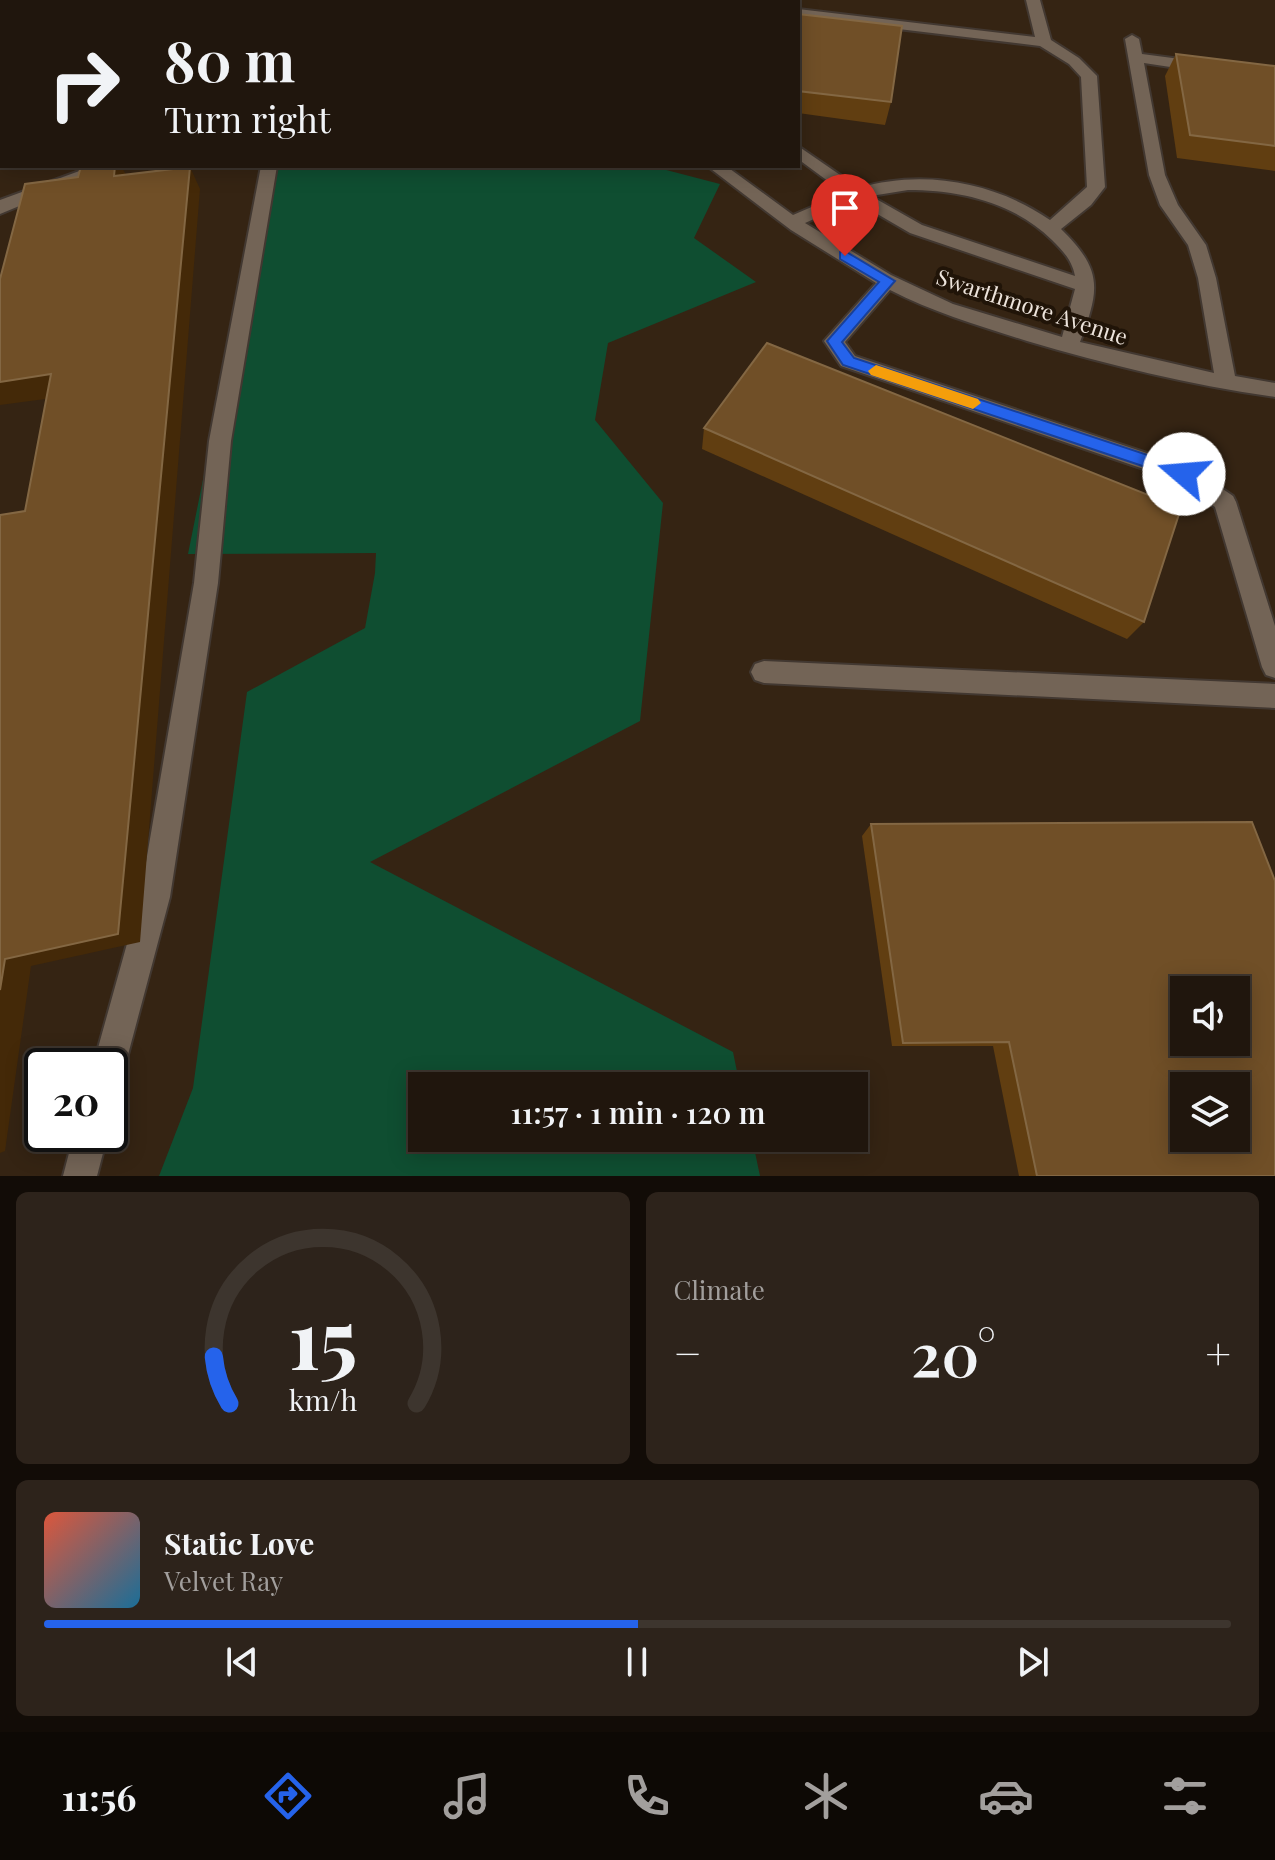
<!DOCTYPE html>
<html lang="en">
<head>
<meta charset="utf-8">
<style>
	:root { --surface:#20160d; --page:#2d231b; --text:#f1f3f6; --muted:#a29f9d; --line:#3d352e; --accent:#2563eb }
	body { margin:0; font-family:"Playfair Display",serif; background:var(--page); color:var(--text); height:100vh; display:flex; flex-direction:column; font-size:30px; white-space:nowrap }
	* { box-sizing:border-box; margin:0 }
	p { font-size:26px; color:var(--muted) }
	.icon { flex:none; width:44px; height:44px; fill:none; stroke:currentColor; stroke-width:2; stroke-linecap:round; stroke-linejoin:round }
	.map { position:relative; height:1176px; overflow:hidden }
	.sheet { display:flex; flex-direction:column; gap:16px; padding:16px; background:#120c07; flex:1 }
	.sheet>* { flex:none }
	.hud { position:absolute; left:0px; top:0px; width:800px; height:168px; box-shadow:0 4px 20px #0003,0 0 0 2px var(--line); background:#20160d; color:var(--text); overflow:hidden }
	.tools { position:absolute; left:1170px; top:976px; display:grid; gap:16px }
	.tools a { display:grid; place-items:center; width:80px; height:80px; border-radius:0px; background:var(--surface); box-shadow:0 4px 20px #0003,0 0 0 2px var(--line); font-size:40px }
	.speed { position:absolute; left:24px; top:1048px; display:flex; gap:16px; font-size:40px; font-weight:700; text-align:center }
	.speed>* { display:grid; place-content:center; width:104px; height:104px; border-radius:50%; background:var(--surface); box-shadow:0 4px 20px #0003,0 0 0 2px var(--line); line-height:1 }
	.speed .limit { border:4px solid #111; border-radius:12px; background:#fff; color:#111 }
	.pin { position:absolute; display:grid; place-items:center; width:68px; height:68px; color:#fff; margin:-82px -34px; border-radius:50% 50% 50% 0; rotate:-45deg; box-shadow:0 0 8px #0007 }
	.pin .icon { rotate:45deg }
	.me { position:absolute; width:88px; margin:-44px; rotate:288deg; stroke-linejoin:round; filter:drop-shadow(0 0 6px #0008) }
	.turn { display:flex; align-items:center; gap:28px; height:168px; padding:0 32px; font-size:36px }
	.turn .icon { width:104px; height:104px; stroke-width:2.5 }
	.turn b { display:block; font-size:56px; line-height:68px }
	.big { font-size:60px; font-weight:600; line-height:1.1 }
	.sheet .tile { flex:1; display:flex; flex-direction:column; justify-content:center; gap:12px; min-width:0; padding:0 28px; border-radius:12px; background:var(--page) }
	.sheet .dial { align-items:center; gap:0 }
	.dial svg { height:208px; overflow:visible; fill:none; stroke:var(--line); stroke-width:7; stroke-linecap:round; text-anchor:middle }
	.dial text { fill:var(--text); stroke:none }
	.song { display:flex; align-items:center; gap:24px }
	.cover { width:96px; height:96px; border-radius:12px; background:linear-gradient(135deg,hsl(10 70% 55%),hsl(200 70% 35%)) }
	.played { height:8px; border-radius:4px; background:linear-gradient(90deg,var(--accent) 50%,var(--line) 50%) }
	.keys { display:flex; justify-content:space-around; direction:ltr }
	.heat { display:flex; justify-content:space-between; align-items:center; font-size:44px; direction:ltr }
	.sheet .tiles { flex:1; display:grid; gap:16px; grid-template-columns:1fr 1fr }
	.tile:last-child { grid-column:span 2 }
	.trip { position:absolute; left:408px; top:1072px; width:460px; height:80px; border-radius:0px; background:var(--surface); box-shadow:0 4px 20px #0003,0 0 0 2px var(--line); font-weight:600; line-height:80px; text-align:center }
	.tabs { display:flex; height:128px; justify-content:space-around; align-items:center; background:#0d0905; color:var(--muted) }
	.tabs .icon { width:56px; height:56px }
	.tabs .current { color:var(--accent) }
	.tabs b { font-size:36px; color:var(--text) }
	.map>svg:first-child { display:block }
</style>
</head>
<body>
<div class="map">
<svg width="1275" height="1176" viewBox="0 0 1275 1176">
	<rect width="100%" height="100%" fill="#2a1d11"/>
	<path fill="#352413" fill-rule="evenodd" d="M0,0h1275v1176h-1275zM2,2h796v164h-796zM1184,990h52v52h-52zM42,1066h68v68h-68zM422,1086h432v52h-432zM1184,1086h52v52h-52z"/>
	<g fill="#0f4e31">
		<path d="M116,0h429l1,2h-428z"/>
		<path d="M266,166h385l69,18 -26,54 62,44 -148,61 -13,77 68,83 -23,218 -270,141 363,190 7,34h-318v52h330l8,38h-601l34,-88 54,-396 118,-64 10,-55 1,-20 -188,1z"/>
	</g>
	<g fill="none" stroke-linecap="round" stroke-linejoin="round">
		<g stroke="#423831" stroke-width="4">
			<g id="minor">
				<path d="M529,0h15l1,2h-15z"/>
				<rect x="626" y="0" width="14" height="2"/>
				<path d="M683,0h30l1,2h-30z"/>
				<path d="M1026,0h14l11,40 28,18 18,18 8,111 -14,18 -30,24c42,41 39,60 19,113l134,31 -16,-95 -10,-33 -28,-40 -11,-30 -24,-136 7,-4 7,4 3,15 61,8 8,5 -8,5 -59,-9 21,112 13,30 28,40 10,33 19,98 40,7v14c-84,-12 -167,-32 -248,-56 -47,-15 -92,-28 -137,-51l-45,52 10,14 337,112 41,28 3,6 39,124v52l-9,-3 -4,-8 -47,-160 -39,-27 -335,-114 -17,-25 52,-58 -85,-53 -84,-64h19l67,49 51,-22 -46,-34v-13l61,42c64,-19 136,-6 191,32l37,-33 -6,-110 -12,-13 -29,-18 -242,-29v-8l237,28zM908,190c52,0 105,12 144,50 11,11 20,20 23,36l-153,-51 -51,-29zM855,201l55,32 165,56 -13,48 -109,-33 -62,-29 -86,-52z"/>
				<rect x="0" y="80" width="2" height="10"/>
				<path d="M0,135l2,1v12l-2,-1z"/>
				<path d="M93,166h23l-116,48v-14z"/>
				<path d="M261,166h16l-46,275 -13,142 -48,314 -45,169 -5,11 -10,5v-16h-17l47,-169 54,-314 15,-142z"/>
				<path d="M764,661l511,23v24l-511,-25 -9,-3 -4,-8 4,-8z"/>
				<path d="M74,1134h34l-11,42h-34z"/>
			</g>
		</g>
		<use href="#minor" fill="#736456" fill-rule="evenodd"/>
	</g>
	<g fill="#613e11">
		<path d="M798,14l93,88 -6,23 -87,-12z"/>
		<path d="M1176,54l99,12v105l-98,-13 -12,-82z"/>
		<path d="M704,428l440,194 -17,17 -425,-190z"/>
		<path d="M871,824l404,352h-256l-26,-130h-101l-30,-210z"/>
	</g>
	<g fill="#442908">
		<path d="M115,166h6l8,14 -15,-4z"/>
		<path d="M190,167l10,22 -60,753 -109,24 -26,185 -5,2v-163l5,-31z"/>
		<path d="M51,374l17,22 -68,9v-23z"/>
	</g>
	<g fill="#704f27" stroke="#836743" stroke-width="2" fill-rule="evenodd">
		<path d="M798,14l104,12 -11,76 -93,-11z"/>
		<path d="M1176,54l99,12v80l-85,-11z"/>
		<path d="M81,166h34l-1,10 76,-9 -72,767 -113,25 -5,31v-475l25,-4 26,-137 -51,8v-103l25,-95 53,-7z"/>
		<path d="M767,343l414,165 -37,114 -440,-194z"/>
		<path d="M1252,822l23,59v295h-238l-28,-134 -106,1 -32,-219zM1184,990h52v52h-52zM1184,1086h52v52h-52z"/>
	</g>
	<path fill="#2563eb" stroke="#184099" stroke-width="2" d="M845,251l50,30 -53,61 12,16 336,111 3,5 -3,4h-12l-335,-113 -16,-24 52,-59 -39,-23v-7z"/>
	<path fill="#f59e0b" d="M876,365l102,34 3,4 -8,6 -102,-34 -3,-4z"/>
	<g text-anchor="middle" stroke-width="8" stroke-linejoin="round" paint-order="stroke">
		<g font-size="22" fill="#ede4dc" stroke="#201408">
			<text transform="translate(1032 307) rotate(18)" y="8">Swarthmore Avenue</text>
		</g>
	</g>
</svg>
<div class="tools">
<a><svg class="icon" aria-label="sound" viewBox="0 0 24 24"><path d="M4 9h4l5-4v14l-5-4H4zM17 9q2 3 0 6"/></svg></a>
<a><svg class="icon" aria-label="layers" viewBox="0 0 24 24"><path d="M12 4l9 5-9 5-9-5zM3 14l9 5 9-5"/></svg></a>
</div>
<div class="speed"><div class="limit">20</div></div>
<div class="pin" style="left:845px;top:256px;background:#d93025"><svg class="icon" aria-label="arrive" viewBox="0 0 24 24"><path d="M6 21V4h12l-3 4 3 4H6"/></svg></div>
<svg class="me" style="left:1184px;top:474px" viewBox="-20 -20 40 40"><circle r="19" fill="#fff"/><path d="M0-13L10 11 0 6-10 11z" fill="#2563eb"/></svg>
<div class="trip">11:57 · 1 min · 120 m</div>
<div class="hud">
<div class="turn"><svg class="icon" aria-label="right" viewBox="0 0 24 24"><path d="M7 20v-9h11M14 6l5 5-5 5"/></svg><div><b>80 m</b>Turn right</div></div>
</div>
</div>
<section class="sheet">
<div class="tiles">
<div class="tile dial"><svg viewBox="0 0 100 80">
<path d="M14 69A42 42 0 1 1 86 69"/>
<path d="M14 69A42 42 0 0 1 8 51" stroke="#2563eb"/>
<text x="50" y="56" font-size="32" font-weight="700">15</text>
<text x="50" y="72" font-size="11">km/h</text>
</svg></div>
<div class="tile"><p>Climate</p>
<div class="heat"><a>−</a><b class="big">20°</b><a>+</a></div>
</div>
<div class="tile">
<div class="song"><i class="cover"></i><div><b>Static Love</b><p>Velvet Ray</p></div></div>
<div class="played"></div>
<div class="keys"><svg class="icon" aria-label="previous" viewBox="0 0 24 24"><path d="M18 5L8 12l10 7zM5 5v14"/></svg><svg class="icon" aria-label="pause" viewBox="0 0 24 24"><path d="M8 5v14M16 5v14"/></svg><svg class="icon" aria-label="next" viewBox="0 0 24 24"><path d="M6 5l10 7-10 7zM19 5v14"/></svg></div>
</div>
</div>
</section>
<nav class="tabs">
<b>11:56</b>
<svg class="icon current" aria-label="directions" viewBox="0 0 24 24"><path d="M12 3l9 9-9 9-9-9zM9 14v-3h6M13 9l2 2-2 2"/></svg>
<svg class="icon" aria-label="music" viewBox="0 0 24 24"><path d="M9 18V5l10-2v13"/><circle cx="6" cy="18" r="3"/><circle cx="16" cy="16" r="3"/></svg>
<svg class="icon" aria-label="phone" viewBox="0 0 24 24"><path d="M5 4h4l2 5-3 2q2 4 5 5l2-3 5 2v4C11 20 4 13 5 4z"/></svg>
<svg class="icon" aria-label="climate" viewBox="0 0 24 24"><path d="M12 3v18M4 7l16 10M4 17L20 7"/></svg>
<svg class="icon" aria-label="car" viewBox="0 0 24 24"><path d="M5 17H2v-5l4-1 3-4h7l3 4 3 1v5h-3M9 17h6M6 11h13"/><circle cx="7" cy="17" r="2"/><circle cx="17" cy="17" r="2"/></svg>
<svg class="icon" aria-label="filters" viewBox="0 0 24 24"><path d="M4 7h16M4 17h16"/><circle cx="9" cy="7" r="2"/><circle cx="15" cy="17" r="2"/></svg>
</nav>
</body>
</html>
